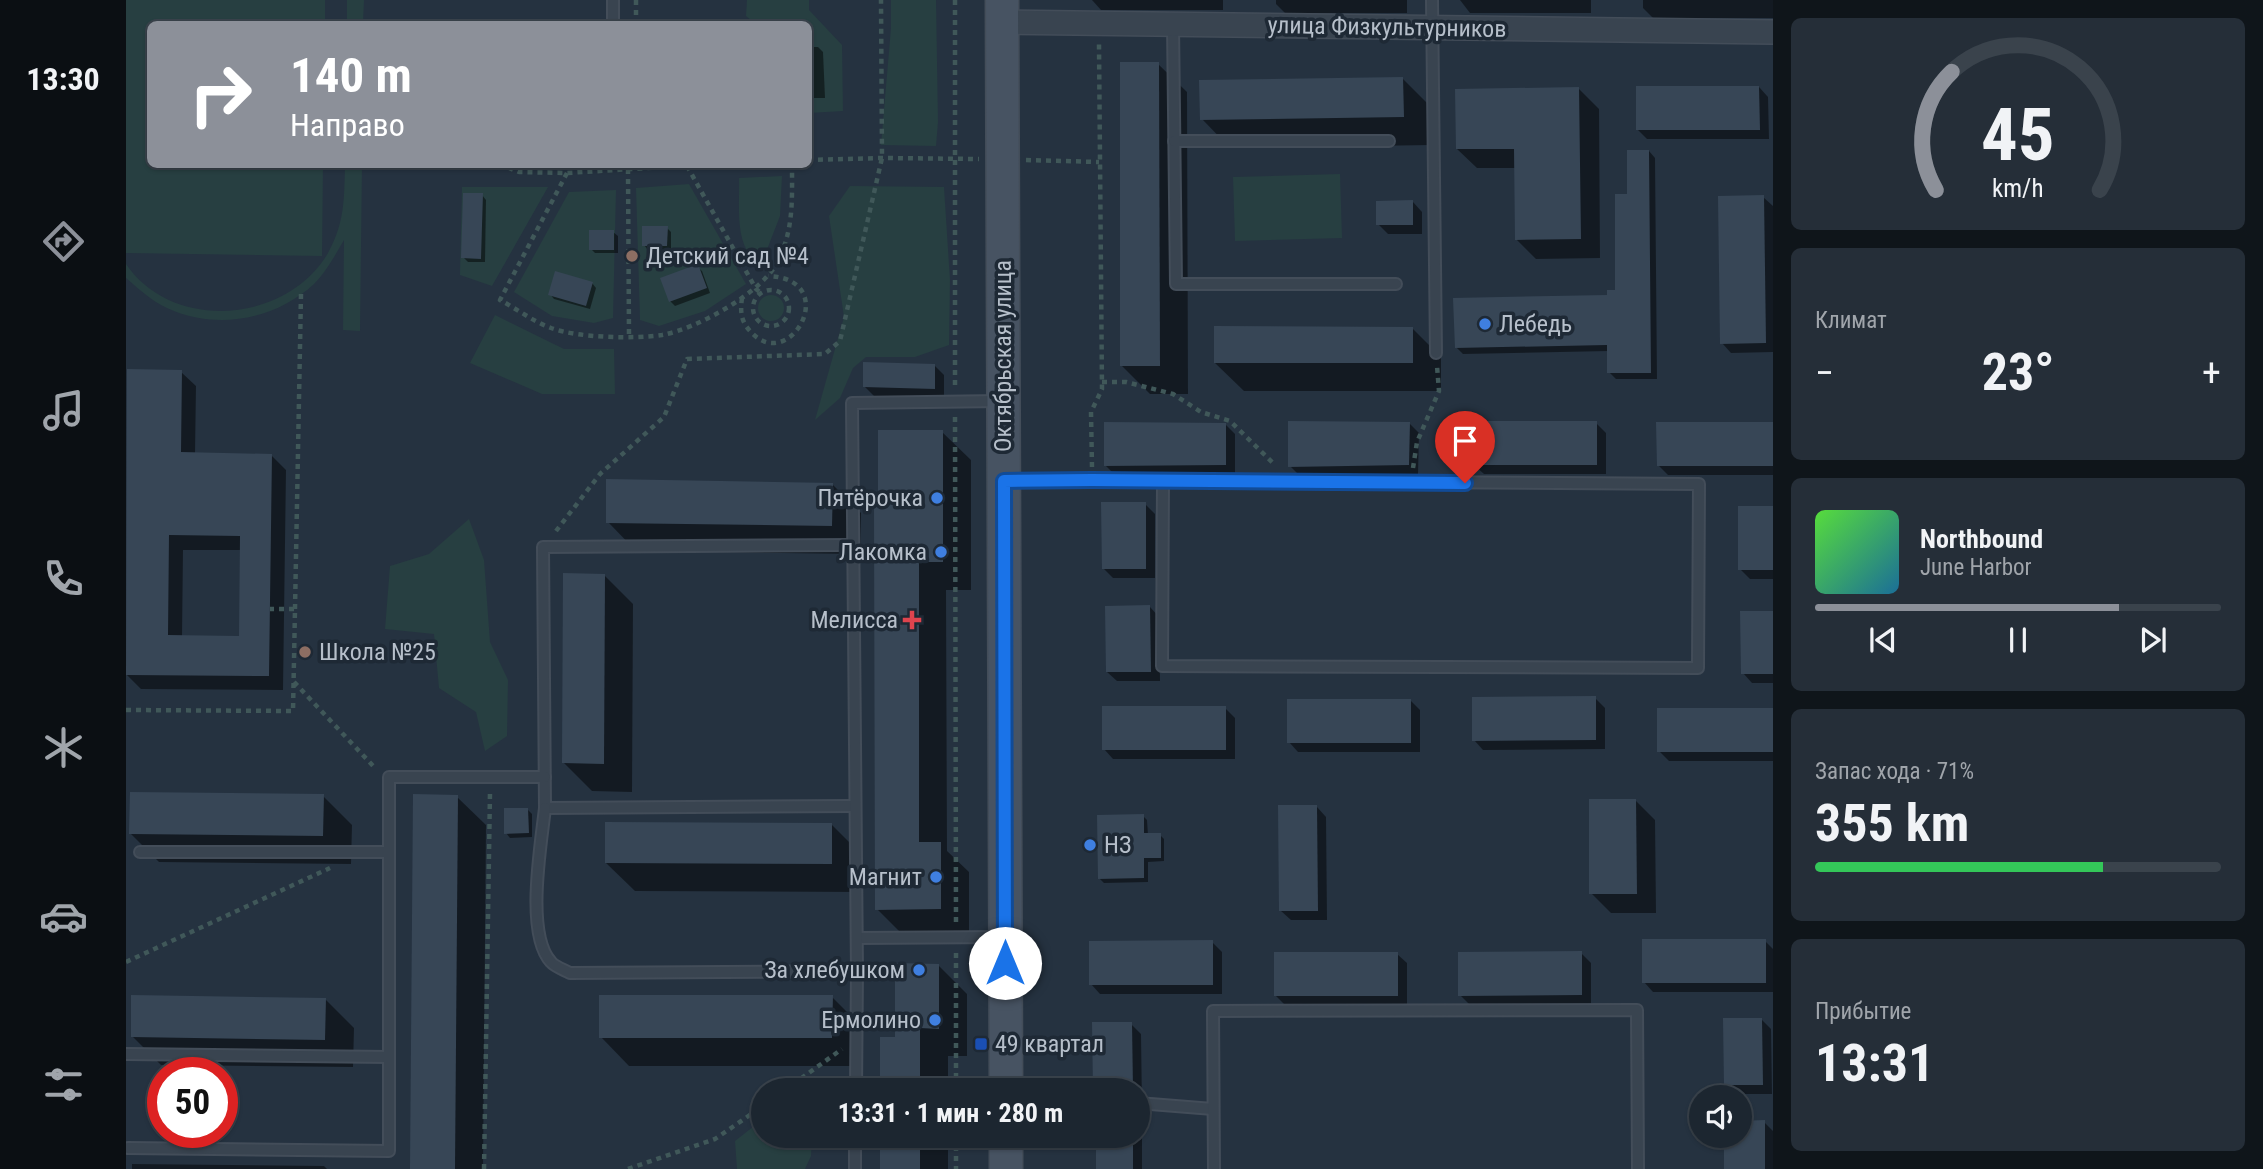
<!DOCTYPE html>
<html lang="ru">
<head>
<meta charset="utf-8">
<style>
	:root { --surface:#1c2630; --page:#252e38; --text:#f1f3f6; --muted:#a0a5ab; --line:#3a434c; --accent:#8c9099 }
	body { margin:0; font-family:"Roboto Condensed",sans-serif; background:var(--page); color:var(--text); height:100vh; display:flex; flex-direction:column; font-size:26px; white-space:nowrap }
	* { box-sizing:border-box; margin:0 }
	p { font-size:23px; color:var(--muted) }
	.icon { flex:none; width:38px; height:38px; fill:none; stroke:currentColor; stroke-width:2; stroke-linecap:round; stroke-linejoin:round }
	.map { position:relative; flex:1; overflow:hidden }
	.drawer { display:flex; flex-direction:column; gap:18px; padding:18px; background:#0f151a; width:490px }
	.drawer>* { flex:none }
	.hud { position:absolute; left:21px; top:21px; width:665px; height:147px; border-radius:10px; box-shadow:0 2px 5px #0004,0 0 0 2px var(--line); background:#8c9099; color:#fff; overflow:hidden }
	.buttons { position:absolute; left:1563px; top:1085px; display:grid; gap:14px }
	.buttons a { display:grid; place-items:center; width:63px; height:63px; border-radius:50%; background:var(--surface); box-shadow:0 2px 5px #0004,0 0 0 2px var(--line); font-size:35px }
	.speed { position:absolute; left:21px; top:1057px; display:flex; gap:14px; font-size:35px; font-weight:700; text-align:center }
	.speed>* { display:grid; place-content:center; width:91px; height:91px; border-radius:50%; background:var(--surface); box-shadow:0 2px 5px #0004,0 0 0 2px var(--line); line-height:1 }
	.speed .limit { border:10px solid #d22; background:#fff; color:#111 }
	.pin { position:absolute; display:grid; place-items:center; width:60px; height:60px; color:#fff; margin:-72px -30px; border-radius:50% 50% 50% 0; rotate:-45deg; box-shadow:0 0 7px #0007 }
	.pin .icon { rotate:45deg }
	.me { position:absolute; width:77px; margin:-38px; rotate:0deg; stroke-linejoin:round; filter:drop-shadow(0 0 5px #0008) }
	.turn { display:flex; align-items:center; gap:24px; height:147px; padding:0 28px; font-size:32px }
	.turn .icon { width:91px; height:91px; stroke-width:2.5 }
	.turn b { display:block; font-size:49px; line-height:60px }
	.big { font-size:52px; font-weight:700; line-height:1.1 }
	.drawer .widget { flex:1; display:flex; flex-direction:column; justify-content:center; gap:10px; min-width:0; padding:0 24px; border-radius:10px; background:var(--page) }
	.drawer .dial { align-items:center; gap:0 }
	.dial svg { height:182px; overflow:visible; fill:none; stroke:var(--line); stroke-width:7; stroke-linecap:round; text-anchor:middle }
	.dial text { fill:var(--text); stroke:none }
	.song { display:flex; align-items:center; gap:21px }
	.cover { width:84px; height:84px; border-radius:10px; background:linear-gradient(135deg,hsl(110 70% 55%),hsl(200 70% 35%)) }
	.played { height:7px; border-radius:4px; background:linear-gradient(90deg,var(--accent) 75%,var(--line) 75%) }
	.keys { display:flex; justify-content:space-around; direction:ltr }
	.heat { display:flex; justify-content:space-between; align-items:center; font-size:38px; direction:ltr }
	.charge { height:10px; border-radius:5px; background:linear-gradient(90deg,#34c759 71%,var(--line) 0) }
	.trip { position:absolute; left:625px; top:1078px; width:399px; height:70px; border-radius:35px; background:var(--surface); box-shadow:0 2px 5px #0004,0 0 0 2px var(--line); font-weight:700; line-height:70px; text-align:center }
	main { display:flex; flex:1; min-height:0 }
	.menu { display:flex; flex-direction:column; width:126px; justify-content:space-around; align-items:center; background:#0b0f13; color:var(--muted) }
	.menu .icon { width:49px; height:49px }
	.menu .current { color:var(--accent) }
	.menu b { font-size:32px; color:var(--text) }
	.map>svg:first-child { display:block }
</style>
</head>
<body>
<main>
<nav class="menu">
<b>13:30</b>
<svg class="icon current" aria-label="directions" viewBox="0 0 24 24"><path d="M12 3l9 9-9 9-9-9zM9 14v-3h6M13 9l2 2-2 2"/></svg>
<svg class="icon" aria-label="music" viewBox="0 0 24 24"><path d="M9 18V5l10-2v13"/><circle cx="6" cy="18" r="3"/><circle cx="16" cy="16" r="3"/></svg>
<svg class="icon" aria-label="phone" viewBox="0 0 24 24"><path d="M5 4h4l2 5-3 2q2 4 5 5l2-3 5 2v4C11 20 4 13 5 4z"/></svg>
<svg class="icon" aria-label="climate" viewBox="0 0 24 24"><path d="M12 3v18M4 7l16 10M4 17L20 7"/></svg>
<svg class="icon" aria-label="car" viewBox="0 0 24 24"><path d="M5 17H2v-5l4-1 3-4h7l3 4 3 1v5h-3M9 17h6M6 11h13"/><circle cx="7" cy="17" r="2"/><circle cx="17" cy="17" r="2"/></svg>
<svg class="icon" aria-label="filters" viewBox="0 0 24 24"><path d="M4 7h16M4 17h16"/><circle cx="9" cy="7" r="2"/><circle cx="15" cy="17" r="2"/></svg>
</nav>
<div class="map">
<svg width="1647" height="1169" viewBox="0 0 1647 1169">
	<rect width="100%" height="100%" fill="#253240"/>
	<g fill="#273f41">
		<path d="M0,0h199v24h-175v140l173,1 -1,91 -196,-3z"/>
		<path d="M221,0h17l-1,24h-16z"/>
		<path d="M621,0h62v10l33,35 1,66 -34,2 -1,-89h-52l-10,-8z"/>
		<path d="M765,0h45l2,122 -2,24 -55,-1 10,-117z"/>
		<path d="M219,165h17l-2,166 -17,-1 1,-90c-9,15 -17,31 -30,44 -37,34 -92,46 -140,27 -19,-7 -33,-20 -48,-33v-14c47,69 161,59 202,-11 17,-31 16,-54 17,-88z"/>
		<path d="M1214,174l2,64 -107,3 -2,-64z"/>
		<path d="M656,176l-2,40 -19,49c-28,-16 -21,-58 -22,-87z"/>
		<path d="M563,184l57,100 -41,27 -46,15 -19,-6 -4,-132z"/>
		<path d="M724,186l94,1 6,93 -1,65 -34,12h-49l-13,11 -13,30 -25,22 29,-103 -15,-101z"/>
		<path d="M336,187h86l-56,99 -32,-11z"/>
		<path d="M490,190l-3,128 -19,5 -42,-7 -38,-24 55,-100z"/>
		<circle cx="645" cy="308" r="13"/>
		<path d="M369,315l69,34h50l1,45h-73l-72,-31z"/>
		<path d="M343,519l15,41 6,82 18,38 -1,56 -22,15 -9,-39 -37,-24 -5,-54 -49,-5 5,-63 39,-12z"/>
		<path d="M637,1119v17h49l-1,20 -6,13h-68l-2,-28z"/>
	</g>
	<g fill="#0007" fill-rule="evenodd">
		<path d="M966,0h131v10h-122z"/>
		<path d="M1150,0h131v13h-122l-9,-9z"/>
		<path d="M1334,0h131v13h-121z"/>
		<path d="M1517,0h130v18h-120l-10,-10z"/>
		<path d="M682,47h10l5,5 2,46h-17z"/>
		<path d="M1032,64l29,28 1,302h-38l-28,-28z"/>
		<path d="M1276,78l29,29 1,38 -202,3 -28,-29z"/>
		<path d="M1633,87l9,10 1,42h-122l-10,-10z"/>
		<path d="M1453,89l20,20 1,149 -64,1 -20,-20v-71h-39l-20,-19z"/>
		<path d="M1523,151l6,7 2,221h-41l-7,-7v-21l-146,3 -7,-7 152,-50 9,-6 12,-96z"/>
		<path d="M356,195l4,5 -1,62h-17l-5,-5z"/>
		<path d="M1637,197l10,9v146l-42,1 -9,-10z"/>
		<path d="M1287,202l9,10v22h-34l-10,-10z"/>
		<path d="M541,228l4,4v17l-23,1 -4,-5z"/>
		<path d="M487,232l5,4v17h-23l-4,-4z"/>
		<path d="M571,267l5,4 8,22 -35,13 -5,-5z"/>
		<path d="M466,283l4,5 -6,21 -36,-10 -4,-5z"/>
		<path d="M1286,328l29,29v34h-197l-29,-28z"/>
		<path d="M809,366l9,9v22l-70,-1 -10,-10z"/>
		<path d="M55,372l15,14 -1,68 76,1 15,15 -3,220 -142,-1 -15,-15zM57,550h59l-1,88 -59,-1z"/>
		<path d="M1283,423l10,10 -1,41 -118,2 -10,-10z"/>
		<path d="M1470,423l10,10v41h-122l-10,-9z"/>
		<path d="M1099,424l10,10v40l-120,1 -9,-9z"/>
		<path d="M1647,424v51h-105l-10,-10z"/>
		<path d="M816,432l29,28v130h-25l1,261 22,21v65h-64l-28,-28 3,-402z"/>
		<path d="M706,484l29,29 -1,41 -224,-3 -28,-29z"/>
		<path d="M1019,504l10,10v64h-42l-10,-10z"/>
		<path d="M1647,508v71h-23l-10,-10z"/>
		<path d="M478,575l29,29 -1,188 -40,-1 -28,-28z"/>
		<path d="M1024,607l9,10 1,64h-43l-10,-9z"/>
		<path d="M1647,612v71h-21l-9,-10z"/>
		<path d="M1469,698l10,10v41l-122,1 -9,-10z"/>
		<path d="M1284,700l10,10v42h-122l-9,-10z"/>
		<path d="M1099,708l10,10v41h-122l-9,-10z"/>
		<path d="M1647,710v51h-104l-10,-10z"/>
		<path d="M197,796l29,29 -1,39 -192,-2 -28,-28z"/>
		<path d="M331,797l29,28 -3,344h-71z"/>
		<path d="M1509,800l20,20 1,93h-45l-20,-20z"/>
		<path d="M1191,807l9,10 1,103h-36l-10,-9z"/>
		<path d="M402,810l4,4v23l-22,1 -4,-5z"/>
		<path d="M1017,816l4,4 1,15h12l4,4v22l-16,1v20l-44,1 -5,-5z"/>
		<path d="M705,824l29,29v39l-225,-1 -29,-28z"/>
		<path d="M1639,941l8,8v43h-120l-9,-10z"/>
		<path d="M1086,942l10,10v42h-122l-9,-10z"/>
		<path d="M1455,953l10,10v41l-121,1 -10,-10z"/>
		<path d="M1271,954l10,9v42h-122l-9,-9z"/>
		<path d="M812,965l29,29v62h-19v34h-66v-51h15z"/>
		<path d="M706,997l28,28v41h-231l-28,-29z"/>
		<path d="M199,999l29,29 -1,39 -192,-2 -28,-28z"/>
		<path d="M1636,1020l9,9 1,65h-36l-10,-10z"/>
		<path d="M968,1024h37l10,10 1,74 -3,6 3,6v49h-44v-33h40v-46h-43z"/>
		<path d="M1614,1122h24l9,9v38h-47l-1,-33h15z"/>
		<rect x="756" y="1136" width="66" height="33"/>
		<path d="M6,1164l192,2 3,3h-195z"/>
	</g>
	<g fill="#374656" fill-rule="evenodd">
		<path d="M994,62h39l1,304h-40z"/>
		<path d="M1277,77l1,40 -204,3 -1,-40z"/>
		<path d="M1510,86h123l1,44h-124z"/>
		<path d="M1453,87l2,152 -66,1 -1,-91h-58l-1,-60z"/>
		<path d="M1501,150h22l2,223h-44v-28l-152,3 -2,-50 154,-3v-5h8v-96h12z"/>
		<path d="M337,193h20l-2,66 -20,-1z"/>
		<path d="M1638,195l2,148 -46,1 -2,-148z"/>
		<path d="M1287,200v25h-37v-24z"/>
		<path d="M516,226h26l-1,20h-25z"/>
		<rect x="463" y="230" width="25" height="20"/>
		<path d="M572,264l9,24 -38,14 -9,-24z"/>
		<path d="M429,271l38,11 -7,24 -38,-11z"/>
		<path d="M1088,326l199,1v36h-199z"/>
		<path d="M737,362l72,2v25l-72,-2z"/>
		<path d="M1,369l55,1 -1,82 91,2 -3,222 -143,-1zM43,535l71,1 -1,100 -71,-1z"/>
		<path d="M1162,421l122,1 -1,43 -121,2z"/>
		<path d="M1346,421h125v44h-124z"/>
		<path d="M978,422l122,1v42l-122,1z"/>
		<path d="M1530,422h117v44h-116z"/>
		<path d="M752,430h65v132h-24v280h22v67l-66,1 -1,-405h4z"/>
		<path d="M480,479l227,4 -1,43 -226,-3z"/>
		<path d="M975,502h45v67h-44z"/>
		<rect x="1612" y="506" width="35" height="64"/>
		<path d="M437,573l42,1 -1,190 -42,-1z"/>
		<path d="M1024,605l1,67h-45l-1,-66z"/>
		<path d="M1614,611h33v63h-32z"/>
		<path d="M1470,696v44l-124,1v-44z"/>
		<rect x="1161" y="699" width="124" height="44"/>
		<rect x="976" y="706" width="124" height="44"/>
		<rect x="1531" y="708" width="116" height="44"/>
		<path d="M4,792l194,2 -1,42 -194,-2z"/>
		<path d="M287,794l45,1 -3,374h-45z"/>
		<path d="M1463,799h47l1,95h-48z"/>
		<path d="M1152,805h39l1,106h-39z"/>
		<path d="M378,808h24l1,25 -25,1z"/>
		<path d="M1018,814v19h17v25h-17v20l-46,1 -1,-64z"/>
		<path d="M479,822l227,1v41l-227,-1z"/>
		<rect x="1516" y="939" width="124" height="44"/>
		<path d="M1087,940v45h-124v-44z"/>
		<path d="M1456,951v44l-124,1v-44z"/>
		<rect x="1148" y="952" width="124" height="44"/>
		<path d="M769,963l44,1v65l-19,-1v62h-40v-53h15z"/>
		<path d="M5,995l195,3 -1,42 -194,-3z"/>
		<path d="M473,995h234l-1,43h-233z"/>
		<path d="M1597,1018h39l1,67h-39z"/>
		<path d="M966,1022h40l1,68h-40z"/>
		<path d="M1639,1120v49h-41v-33h16v-15z"/>
		<rect x="754" y="1136" width="40" height="33"/>
		<rect x="970" y="1136" width="37" height="33"/>
	</g>
	<g fill="none" stroke-linecap="round" stroke-linejoin="round">
		<g stroke="#434d59" stroke-width="14">
			<g id="service">
				<path d="M1306,0l4,353"/>
				<path d="M487,24v-24"/>
				<path d="M1047,24l3,260h220"/>
				<path d="M1048,141h215"/>
				<path d="M881,481l85,-1 607,4 -1,184 -536,-2 1,-184"/>
				<path d="M727,545l-310,2 2,261 310,-2"/>
				<path d="M419,808c-4,37 -20,126 6,154 4,5 14,8 19,11l287,-2"/>
				<path d="M14,852h249"/>
				<path d="M731,938l146,-1"/>
				<path d="M1,1054l262,3"/>
				<path d="M730,1090l1,-119 -5,-568 149,-2"/>
				<path d="M1012,1103l75,6"/>
				<path d="M2,1148l261,3v-374h156"/>
				<path d="M729,1169v-33"/>
				<path d="M1088,1169l-1,-158 424,-1 1,159"/>
			</g>
		</g>
		<g stroke="#434d59" stroke-width="26">
			<path id="minor" d="M876,22l771,10"/>
		</g>
		<g stroke="#434d59" stroke-width="35">
			<g id="secondary">
				<path d="M876,0l4,1090"/>
				<path d="M880,1136v33"/>
			</g>
		</g>
		<g stroke="#405859" stroke-width="4.5" stroke-dasharray="5 5" stroke-linecap="butt">
			<path d="M510,0v24"/>
			<path d="M829,0v388"/>
			<path d="M682,160l74,-2 97,1"/>
			<path d="M900,160l73,2"/>
			<path d="M373,164l20,8 48,1 147,-9"/>
			<path d="M561,166l69,123 5,4"/>
			<path d="M502,169l1,167"/>
			<path d="M441,173l-67,127c17,9 34,22 51,28 27,10 83,11 111,7 34,-6 98,-41 115,-72 17,-33 15,-63 15,-99"/>
			<circle cx="645" cy="308" r="18"/>
			<path d="M616,298c-2,14 -1,24 9,34 39,43 92,-53 17,-56"/>
			<path d="M976,382h24l47,12 28,18 29,9 45,44"/>
			<path d="M829,417l1,506"/>
			<path d="M966,467l-1,-55 11,-23 -3,-345"/>
			<path d="M1287,468l4,-26 22,-51 -2,-25"/>
			<path d="M430,531l44,-57 64,-57 23,-58 138,-5 15,-13 42,-183 -1,-158"/>
			<path d="M169,609l6,-315"/>
			<path d="M168,682l82,87"/>
			<path d="M0,710l167,1 2,-102h-25"/>
			<path d="M830,953v137"/>
			<path d="M0,962l204,-94"/>
			<path d="M659,1090l57,-41"/>
			<path d="M830,1136v33"/>
			<path d="M358,1169l6,-377"/>
			<path d="M502,1169l87,-30 48,-33"/>
		</g>
		<use href="#service" stroke="#394450" stroke-width="10"/>
		<use href="#minor" stroke="#394450" stroke-width="23"/>
		<use href="#secondary" stroke="#475362" stroke-width="32"/>
	</g>
	<g fill="none" stroke-linecap="round" stroke-linejoin="round">
		<g stroke="#114b97" stroke-width="18">
			<path id="route" d="M879,963l-1,-482 88,-1 373,3"/>
		</g>
		<use href="#route" stroke="#1a73e8" stroke-width="12"/>
	</g>
	<g fill="#8d6e63" stroke="#1e2935" stroke-width="2.5">
		<circle cx="506" cy="256" r="7"/>
		<circle cx="179" cy="652" r="7"/>
	</g>
	<g fill="#3f7fe0" stroke="#1e2935" stroke-width="2.5">
		<circle cx="1359" cy="324" r="7"/>
		<circle cx="811" cy="498" r="7"/>
		<circle cx="815" cy="552" r="7"/>
		<circle cx="964" cy="845" r="7"/>
		<circle cx="810" cy="877" r="7"/>
		<circle cx="793" cy="970" r="7"/>
		<circle cx="809" cy="1020" r="7"/>
	</g>
	<path fill="#e0444e" stroke="#1e2935" stroke-width="2.5" d="M782.5 609.5h7v7h7v7h-7v7h-7v-7h-7v-7h7z"/>
	<rect fill="#1a4fb4" stroke="#1e2935" stroke-width="2.5" x="848" y="1037" width="14" height="14" rx="3.5"/>
	<g text-anchor="middle" stroke-width="7" stroke-linejoin="round" paint-order="stroke">
		<g font-size="24" fill="#b6bfca" stroke="#1e2935">
			<text transform="translate(1261 27) rotate(1)" y="8">улица Физкультурников</text>
			<text transform="translate(877 356) rotate(-90)" y="8">Октябрьская улица</text>
		</g>
		<g font-size="24" fill="#b6bfca" stroke="#1e2935" text-anchor="end">
			<text x="520" y="264" text-anchor="start">Детский сад №4</text>
			<text x="1373" y="332" text-anchor="start">Лебедь</text>
			<text x="797" y="506">Пятёрочка</text>
			<text x="801" y="560">Лакомка</text>
			<text x="772" y="628">Мелисса</text>
			<text x="193" y="660" text-anchor="start">Школа №25</text>
			<text x="978" y="853" text-anchor="start">НЗ</text>
			<text x="796" y="885">Магнит</text>
			<text x="779" y="978">За хлебушком</text>
			<text x="795" y="1028">Ермолино</text>
			<text x="869" y="1052" text-anchor="start">49 квартал</text>
		</g>
	</g>
</svg>
<div class="buttons">
<a><svg class="icon" aria-label="sound" viewBox="0 0 24 24"><path d="M4 9h4l5-4v14l-5-4H4zM17 9q2 3 0 6"/></svg></a>
</div>
<div class="speed"><div class="limit">50</div></div>
<div class="pin" style="left:1339px;top:483px;background:#d93025"><svg class="icon" aria-label="arrive" viewBox="0 0 24 24"><path d="M6 21V4h12l-3 4 3 4H6"/></svg></div>
<svg class="me" style="left:879px;top:963px" viewBox="-20 -20 40 40"><circle r="19" fill="#fff"/><path d="M0-13L10 11 0 6-10 11z" fill="#1a73e8"/></svg>
<div class="trip">13:31 · 1 мин · 280 m</div>
<div class="hud">
<div class="turn"><svg class="icon" aria-label="right" viewBox="0 0 24 24"><path d="M7 20v-9h11M14 6l5 5-5 5"/></svg><div><b>140 m</b>Направо</div></div>
</div>
</div>
<section class="drawer">
<div class="widget dial"><svg viewBox="0 0 100 80">
<path d="M14 69A42 42 0 1 1 86 69"/>
<path d="M14 69A42 42 0 0 1 21 17" stroke="#8c9099"/>
<text x="50" y="56" font-size="32" font-weight="700">45</text>
<text x="50" y="72" font-size="11">km/h</text>
</svg></div>
<div class="widget"><p>Климат</p>
<div class="heat"><a>−</a><b class="big">23°</b><a>+</a></div>
</div>
<div class="widget">
<div class="song"><i class="cover"></i><div><b>Northbound</b><p>June Harbor</p></div></div>
<div class="played"></div>
<div class="keys"><svg class="icon" aria-label="previous" viewBox="0 0 24 24"><path d="M18 5L8 12l10 7zM5 5v14"/></svg><svg class="icon" aria-label="pause" viewBox="0 0 24 24"><path d="M8 5v14M16 5v14"/></svg><svg class="icon" aria-label="next" viewBox="0 0 24 24"><path d="M6 5l10 7-10 7zM19 5v14"/></svg></div>
</div>
<div class="widget"><p>Запас хода · 71%</p><b class="big">355 km</b><div class="charge"></div></div>
<div class="widget"><p>Прибытие</p><b class="big">13:31</b></div>
</section>
</main>
</body>
</html>
